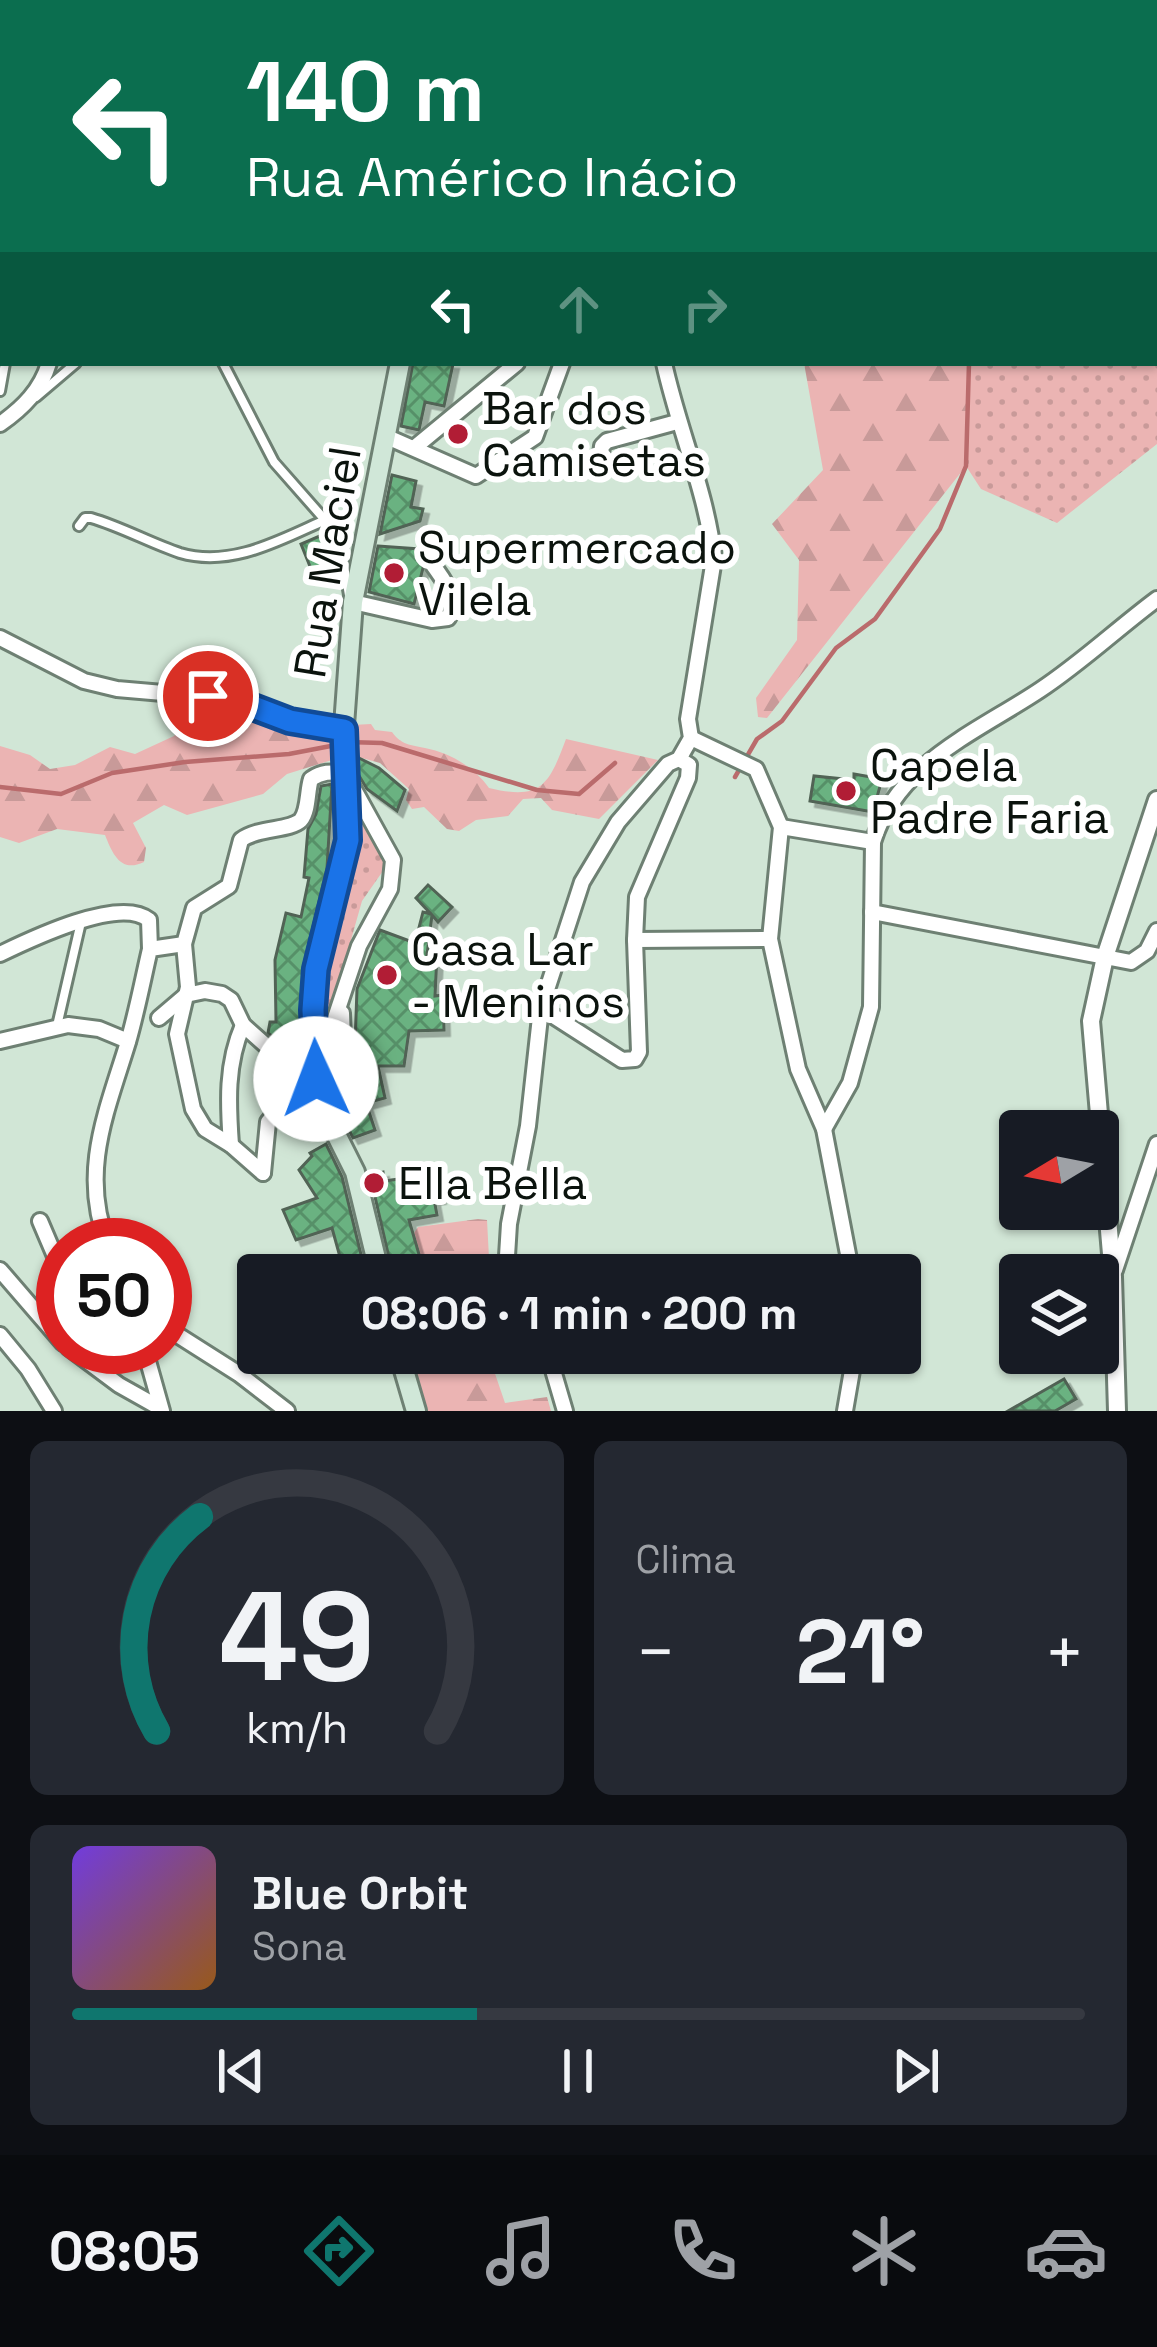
<!DOCTYPE html>
<html lang="pt">
<head>
<meta charset="utf-8">
<style>
	:root { --surface:#171b24; --page:#242831; --text:#f1f3f6; --muted:#9ea1a6; --line:#363941; --accent:#0f766e }
	body { margin:0; font-family:"Space Grotesk",sans-serif; background:var(--page); color:var(--text); height:100vh; display:flex; flex-direction:column; font-size:45px; white-space:nowrap }
	* { box-sizing:border-box; margin:0 }
	p { font-size:39px; color:var(--muted) }
	.icon { flex:none; width:66px; height:66px; fill:none; stroke:currentColor; stroke-width:2; stroke-linecap:round; stroke-linejoin:round }
	.map { position:relative; height:1411px; overflow:hidden }
	.details { display:flex; flex-direction:column; gap:30px; padding:30px; background:#0d0f14; flex:1 }
	.details>* { flex:none }
	.banner { position:absolute; left:0px; top:0px; width:1158px; height:366px; box-shadow:0 3px 9px #0004; background:#0b6e4f; color:#fff; overflow:hidden }
	.needle { width:78px; rotate:260deg }
	.controls { position:absolute; left:999px; top:1110px; display:grid; gap:24px }
	.controls a { display:grid; place-items:center; width:120px; height:120px; border-radius:12px; background:var(--surface); box-shadow:0 3px 9px #0004; font-size:60px }
	.speed { position:absolute; left:36px; top:1218px; display:flex; gap:24px; font-size:60px; font-weight:700; text-align:center }
	.speed>* { display:grid; place-content:center; width:156px; height:156px; border-radius:50%; background:var(--surface); box-shadow:0 3px 9px #0004; line-height:1 }
	.speed .limit { border:18px solid #d22; background:#fff; color:#111 }
	.pin { position:absolute; display:grid; place-items:center; width:102px; height:102px; color:#fff; margin:-51px; border:6px solid #fff; border-radius:50%; box-shadow:0 3px 12px #0007 }
	.me { position:absolute; width:132px; margin:-66px; rotate:358deg; stroke-linejoin:round; filter:drop-shadow(0 0 9px #0008) }
	.turn { display:flex; align-items:center; gap:42px; height:252px; padding:0 48px; font-size:54px }
	.turn .icon { width:156px; height:156px; stroke-width:2.5 }
	.turn b { display:block; font-size:84px; line-height:102px }
	.lanes { display:flex; align-items:center; height:114px; padding:0 48px; background:#0003; justify-content:center; gap:60px; direction:ltr }
	.lanes .off { opacity:.35 }
	.big { font-size:90px; font-weight:800; line-height:1.1 }
	.details .tile { flex:1; display:flex; flex-direction:column; justify-content:center; gap:18px; min-width:0; padding:0 42px; border-radius:18px; background:var(--page) }
	.details .dial { align-items:center; gap:0 }
	.dial svg { height:312px; overflow:visible; fill:none; stroke:var(--line); stroke-width:7; stroke-linecap:round; text-anchor:middle }
	.dial text { fill:var(--text); stroke:none }
	.song { display:flex; align-items:center; gap:36px }
	.cover { width:144px; height:144px; border-radius:18px; background:linear-gradient(135deg,hsl(260 70% 55%),hsl(30 70% 35%)) }
	.played { height:12px; border-radius:6px; background:linear-gradient(90deg,var(--accent) 40%,var(--line) 40%) }
	.keys { display:flex; justify-content:space-around; direction:ltr }
	.heat { display:flex; justify-content:space-between; align-items:center; font-size:66px; direction:ltr }
	.details .tiles { flex:1; display:grid; gap:30px; grid-template-columns:1fr 1fr }
	.tile:last-child { grid-column:span 2 }
	.trip { position:absolute; left:237px; top:1254px; width:684px; height:120px; border-radius:12px; background:var(--surface); box-shadow:0 3px 9px #0004; font-weight:800; line-height:120px; text-align:center }
	.tabs { display:flex; height:192px; justify-content:space-around; align-items:center; background:#090b0e; color:var(--muted) }
	.tabs .icon { width:84px; height:84px }
	.tabs .selected { color:var(--accent) }
	.tabs b { font-size:54px; color:var(--text) }
	.map>svg:first-child { display:block }
</style>
</head>
<body>
<div class="map">
<svg width="1157" height="1411" viewBox="0 0 1157 1411">
	<defs>
		<pattern id="green-dots" width="8" height="8" patternUnits="userSpaceOnUse" patternTransform="scale(3)"><rect width="8" height="8" fill="#ebb4b3"/><path d="M2 2h.1M6 6h.1" fill="none" stroke="#c89a99" stroke-width="1.8" stroke-linecap="round"/></pattern>
		<pattern id="forest-firs" width="22" height="20" patternUnits="userSpaceOnUse" patternTransform="scale(3)"><rect width="22" height="20" fill="#ebb4b3"/><path d="M5 1l3.5 6h-7zM16 11l3.5 6h-7z" fill="#c89a99"/></pattern>
		<pattern id="building-cross-hatch" width="8" height="8" patternUnits="userSpaceOnUse" patternTransform="scale(3)"><rect width="8" height="8" fill="#6bb281"/><path d="M0 0l8 8M0 8l8-8" fill="none" stroke="#569068"/></pattern>
		<filter id="shadow"><feDropShadow dx="5.5" dy="5.5" stdDeviation="0" flood-color="#0004"/></filter>
	</defs>
	<rect width="100%" height="100%" fill="#d1e6d6"/>
	<g fill="url(#green-dots)">
		<path d="M956,0h201v444l-100,79 -76,-34 -15,-23 3,-103h186v-360z"/>
		<path d="M350,783l33,59 2,26 -23,33 -38,134v-45l9,-55 22,-71z"/>
	</g>
	<g fill="url(#forest-firs)">
		<path d="M804,363h165l-3,103 -199,252 -9,-1 -2,-19 41,-58 2,-80 -27,-36 51,-54z"/>
		<path d="M242,708l60,22 32,6 -2,24 -45,14 -24,20 -76,21 -23,-10 -31,18 13,25 -2,14c-23,11 -31,-7 -39,-27l-48,-6 -38,14 -19,-6v-91l30,9 20,14 25,-4 35,-18 25,7 39,-18 19,-18z"/>
		<path d="M371,724l4,6 17,2c9,13 19,13 33,16 26,5 50,20 64,40 53,13 60,-4 77,-49l92,21 -59,59 -47,-9 -11,-12 -18,1 -15,17 -32,4 -17,11 -12,-2 -23,-22 -12,2 -6,-9 3,-11 -29,-26 -29,-8 1,-30z"/>
		<path d="M478,1219l9,1 2,38 -13,17h-68l15,-7 -9,-35 4,-6z"/>
		<path d="M488,1353l17,50 42,-6 4,14h-128l-16,-57z"/>
	</g>
	<g fill="none" stroke-linecap="round" stroke-linejoin="round">
		<g stroke="#ba6b6c" stroke-width="4.5">
			<path d="M956,0v3"/>
			<path d="M347,742l35,1 155,47 42,4 36,-31"/>
			<path d="M735,777l22,-38 25,-18 54,-73 39,-29 65,-90 26,-63 3,-103"/>
			<path d="M0,787l61,7 51,-21 73,-11 104,-8 47,-9"/>
		</g>
	</g>
	<g fill="url(#building-cross-hatch)" stroke="#516355" stroke-width="3" filter="url(#shadow)">
		<path d="M413,363l40,1 -9,42 -19,-4 -6,28 -18,-4z"/>
		<path d="M392,475l24,6 -5,26 12,2 -3,12 -40,13z"/>
		<path d="M322,535l13,32 -22,7 -12,-30z"/>
		<path d="M378,546l42,3 6,7 -12,48 -45,-12z"/>
		<path d="M357,757l22,11 26,22 -8,21 -30,-22 -9,-15z"/>
		<path d="M854,774l28,5 -9,33 -63,-11 4,-25 40,4z"/>
		<path d="M332,784l-5,84 -24,100 -3,79 -8,-1 -10,-1 -14,-12 2,-11h6l-1,-62 11,-47 15,4 8,-39 -5,-1 4,-48 8,-15 5,-28z"/>
		<path d="M428,885l24,22 -14,15 -6,-7 -5,40h10l-2,41 8,-1 1,35 -35,1 -5,35h-26l7,32 -19,5 9,27 -22,8 -21,-41 -2,-20 4,-4 12,6 8,-7 3,-83 23,-59 35,13 8,-31 8,2 -15,-16z"/>
		<path d="M326,1144l16,33 24,98h-21l-13,-47 -36,12 -13,-30 34,-12 -18,-28 13,-14 -2,-3z"/>
		<path d="M383,1172l1,9 52,-7 4,24 -6,1 3,16 -28,5 14,48 -13,7h-17l-23,-100z"/>
		<path d="M1064,1379l12,20 -21,12h-47z"/>
	</g>
	<g fill="none" stroke-linecap="round" stroke-linejoin="round">
		<g stroke="#6e8073" stroke-width="14">
			<g id="service">
				<path d="M237,0l1,3"/>
				<path d="M0,116h3"/>
				<path d="M223,363l51,99 51,58 19,46 5,29"/>
				<path d="M0,391l5,-28"/>
				<path d="M36,397l40,-34"/>
				<path d="M79,526l6,-8h6c31,9 59,25 89,35 51,15 100,-13 145,-33"/>
				<path d="M57,1026l24,-104"/>
			</g>
		</g>
		<g stroke="#6e8073" stroke-width="20">
			<g id="minor">
				<path d="M347,0l2,3"/>
				<path d="M551,0l2,3"/>
				<path d="M0,156l3,8"/>
				<path d="M0,424c23,-16 41,-34 49,-61"/>
				<path d="M385,436l91,40 59,-39 27,-74"/>
				<path d="M414,448l103,-85"/>
				<path d="M599,471l3,-25 5,-5 70,-19"/>
				<path d="M353,602l79,18 16,-2c12,-19 -4,-37 -15,-53"/>
				<path d="M0,638l84,43 33,8 115,10 58,22 54,8"/>
				<path d="M691,738l65,31 25,58 -11,112 28,130 26,60 28,146"/>
				<path d="M679,759l10,6 -1,13 -51,119 -2,43 135,-1"/>
				<path d="M781,827l92,15"/>
				<path d="M872,912l259,50 16,-11 10,-20"/>
				<path d="M184,944l4,43 -11,47 16,75 12,20 26,16 32,28"/>
				<path d="M0,954c31,-15 120,-58 149,-34l1,29"/>
				<path d="M541,1008l81,52 13,-1 4,-7 -4,-112"/>
				<path d="M342,1013l2,55"/>
				<path d="M159,1018l27,-23 19,-4 17,3 9,6 12,25 36,32 25,42 14,-1"/>
				<path d="M0,1041l68,-16 31,4 29,12"/>
				<path d="M824,1129l26,-46 21,-76 2,-165c24,-79 104,-110 167,-152 41,-27 78,-62 117,-91"/>
				<path d="M231,1145c-3,-42 -5,-81 12,-120"/>
				<path d="M263,1173l5,-51 5,-6 27,-8 4,-9"/>
				<path d="M40,1221l23,54"/>
				<path d="M108,1245c-29,-73 -1,-134 20,-203 9,-31 15,-63 22,-93l34,-5 10,-36 35,-22 12,-46c17,-13 49,-9 60,-20 8,-10 6,-29 10,-41 12,-8 20,-7 34,-6l48,87 -3,29 -31,57 -29,87 -3,29 -10,15"/>
				<path d="M0,1270l63,73"/>
				<path d="M1115,1270l42,-126"/>
				<path d="M511,1275l-4,-19 2,-32 19,-98 13,-118 41,-126 36,-60 50,-58 11,-5 12,-21 -3,-19 26,-160c-7,-66 -36,-131 -50,-196"/>
				<path d="M165,1327l74,47 48,37"/>
				<path d="M0,1335l28,34 26,42"/>
				<path d="M68,1347l51,38 41,23"/>
				<path d="M144,1347l18,64"/>
				<path d="M548,1353l17,58"/>
				<path d="M845,1411l10,-58"/>
			</g>
		</g>
		<g stroke="#6e8073" stroke-width="22">
			<path id="tertiary" d="M1117,1411l-4,-134 -22,-256 14,-64 52,-157"/>
		</g>
		<g stroke="#6e8073" stroke-width="24">
			<g id="secondary">
				<path d="M378,0l1,3"/>
				<path d="M380,1275l-25,-103 -37,-74 -5,-89 3,-40 32,-129 -5,-101 10,-137 47,-239"/>
				<path d="M399,1353l17,58"/>
			</g>
		</g>
		<use href="#service" stroke="#fff" stroke-width="8"/>
		<use href="#minor" stroke="#fff" stroke-width="14"/>
		<use href="#tertiary" stroke="#fff" stroke-width="16"/>
		<use href="#secondary" stroke="#d0e7d8" stroke-width="18"/>
	</g>
	<g fill="none" stroke-linecap="round" stroke-linejoin="round">
		<g stroke="#114b97" stroke-width="30">
			<path id="route" d="M208,696l24,3 58,22 54,9 4,110 -32,129 -3,41 3,69"/>
		</g>
		<use href="#route" stroke="#1a73e8" stroke-width="21"/>
	</g>
	<g fill="#b11d35" stroke="#fff" stroke-width="4.5">
		<circle cx="458" cy="434" r="12"/>
		<circle cx="394" cy="573" r="12"/>
		<circle cx="846" cy="791" r="12"/>
		<circle cx="387" cy="975" r="12"/>
		<circle cx="374" cy="1183" r="12"/>
	</g>
	<g text-anchor="middle" stroke-width="12" stroke-linejoin="round" paint-order="stroke">
		<g font-size="45" fill="#0b130d" stroke="#fff" text-anchor="start">
			<text x="482" y="424">Bar dos<tspan x="482" dy="52">Camisetas</tspan></text>
			<text x="418" y="563">Supermercado<tspan x="418" dy="52">Vilela</tspan></text>
			<text x="870" y="781">Capela<tspan x="870" dy="52">Padre Faria</tspan></text>
			<text x="411" y="965">Casa Lar<tspan x="411" dy="52">- Meninos</tspan></text>
			<text x="398" y="1199">Ella Bella</text>
		</g>
		<g font-size="45" fill="#0b130d" stroke="#fff">
			<text transform="translate(327 562) rotate(-81)" y="16">Rua Maciel</text>
		</g>
	</g>
</svg>
<div class="controls">
<a><svg class="needle" viewBox="-14 -14 28 28"><path d="M0-13l5 13h-10z" fill="#e53935"/><path d="M0 13l5-13h-10z" fill="#9ea1a6"/></svg></a>
<a><svg class="icon" aria-label="layers" viewBox="0 0 24 24"><path d="M12 4l9 5-9 5-9-5zM3 14l9 5 9-5"/></svg></a>
</div>
<div class="speed"><div class="limit">50</div></div>
<div class="pin" style="left:208px;top:696px;background:#d93025"><svg class="icon" aria-label="arrive" viewBox="0 0 24 24"><path d="M6 21V4h12l-3 4 3 4H6"/></svg></div>
<svg class="me" style="left:316px;top:1079px" viewBox="-20 -20 40 40"><circle r="19" fill="#fff"/><path d="M0-13L10 11 0 6-10 11z" fill="#1a73e8"/></svg>
<div class="trip">08:06 · 1 min · 200 m</div>
<div class="banner">
<div class="turn"><svg class="icon" aria-label="left" viewBox="0 0 24 24"><path d="M17 20v-9H6M10 6l-5 5 5 5"/></svg><div><b>140 m</b>Rua Américo Inácio</div></div>
<div class="lanes"><svg class="icon" aria-label="left" viewBox="0 0 24 24"><path d="M17 20v-9H6M10 6l-5 5 5 5"/></svg><svg class="icon off" aria-label="ahead" viewBox="0 0 24 24"><path d="M12 20V5M6 11l6-6 6 6"/></svg><svg class="icon off" aria-label="right" viewBox="0 0 24 24"><path d="M7 20v-9h11M14 6l5 5-5 5"/></svg></div>
</div>
</div>
<section class="details">
<div class="tiles">
<div class="tile dial"><svg viewBox="0 0 100 80">
<path d="M14 69A42 42 0 1 1 86 69"/>
<path d="M14 69A42 42 0 0 1 25 14" stroke="#0f766e"/>
<text x="50" y="56" font-size="32" font-weight="700">49</text>
<text x="50" y="72" font-size="11">km/h</text>
</svg></div>
<div class="tile"><p>Clima</p>
<div class="heat"><a>−</a><b class="big">21°</b><a>+</a></div>
</div>
<div class="tile">
<div class="song"><i class="cover"></i><div><b>Blue Orbit</b><p>Sona</p></div></div>
<div class="played"></div>
<div class="keys"><svg class="icon" aria-label="previous" viewBox="0 0 24 24"><path d="M18 5L8 12l10 7zM5 5v14"/></svg><svg class="icon" aria-label="pause" viewBox="0 0 24 24"><path d="M8 5v14M16 5v14"/></svg><svg class="icon" aria-label="next" viewBox="0 0 24 24"><path d="M6 5l10 7-10 7zM19 5v14"/></svg></div>
</div>
</div>
</section>
<nav class="tabs">
<b>08:05</b>
<svg class="icon selected" aria-label="directions" viewBox="0 0 24 24"><path d="M12 3l9 9-9 9-9-9zM9 14v-3h6M13 9l2 2-2 2"/></svg>
<svg class="icon" aria-label="music" viewBox="0 0 24 24"><path d="M9 18V5l10-2v13"/><circle cx="6" cy="18" r="3"/><circle cx="16" cy="16" r="3"/></svg>
<svg class="icon" aria-label="phone" viewBox="0 0 24 24"><path d="M5 4h4l2 5-3 2q2 4 5 5l2-3 5 2v4C11 20 4 13 5 4z"/></svg>
<svg class="icon" aria-label="climate" viewBox="0 0 24 24"><path d="M12 3v18M4 7l16 10M4 17L20 7"/></svg>
<svg class="icon" aria-label="car" viewBox="0 0 24 24"><path d="M5 17H2v-5l4-1 3-4h7l3 4 3 1v5h-3M9 17h6M6 11h13"/><circle cx="7" cy="17" r="2"/><circle cx="17" cy="17" r="2"/></svg>
</nav>
</body>
</html>
